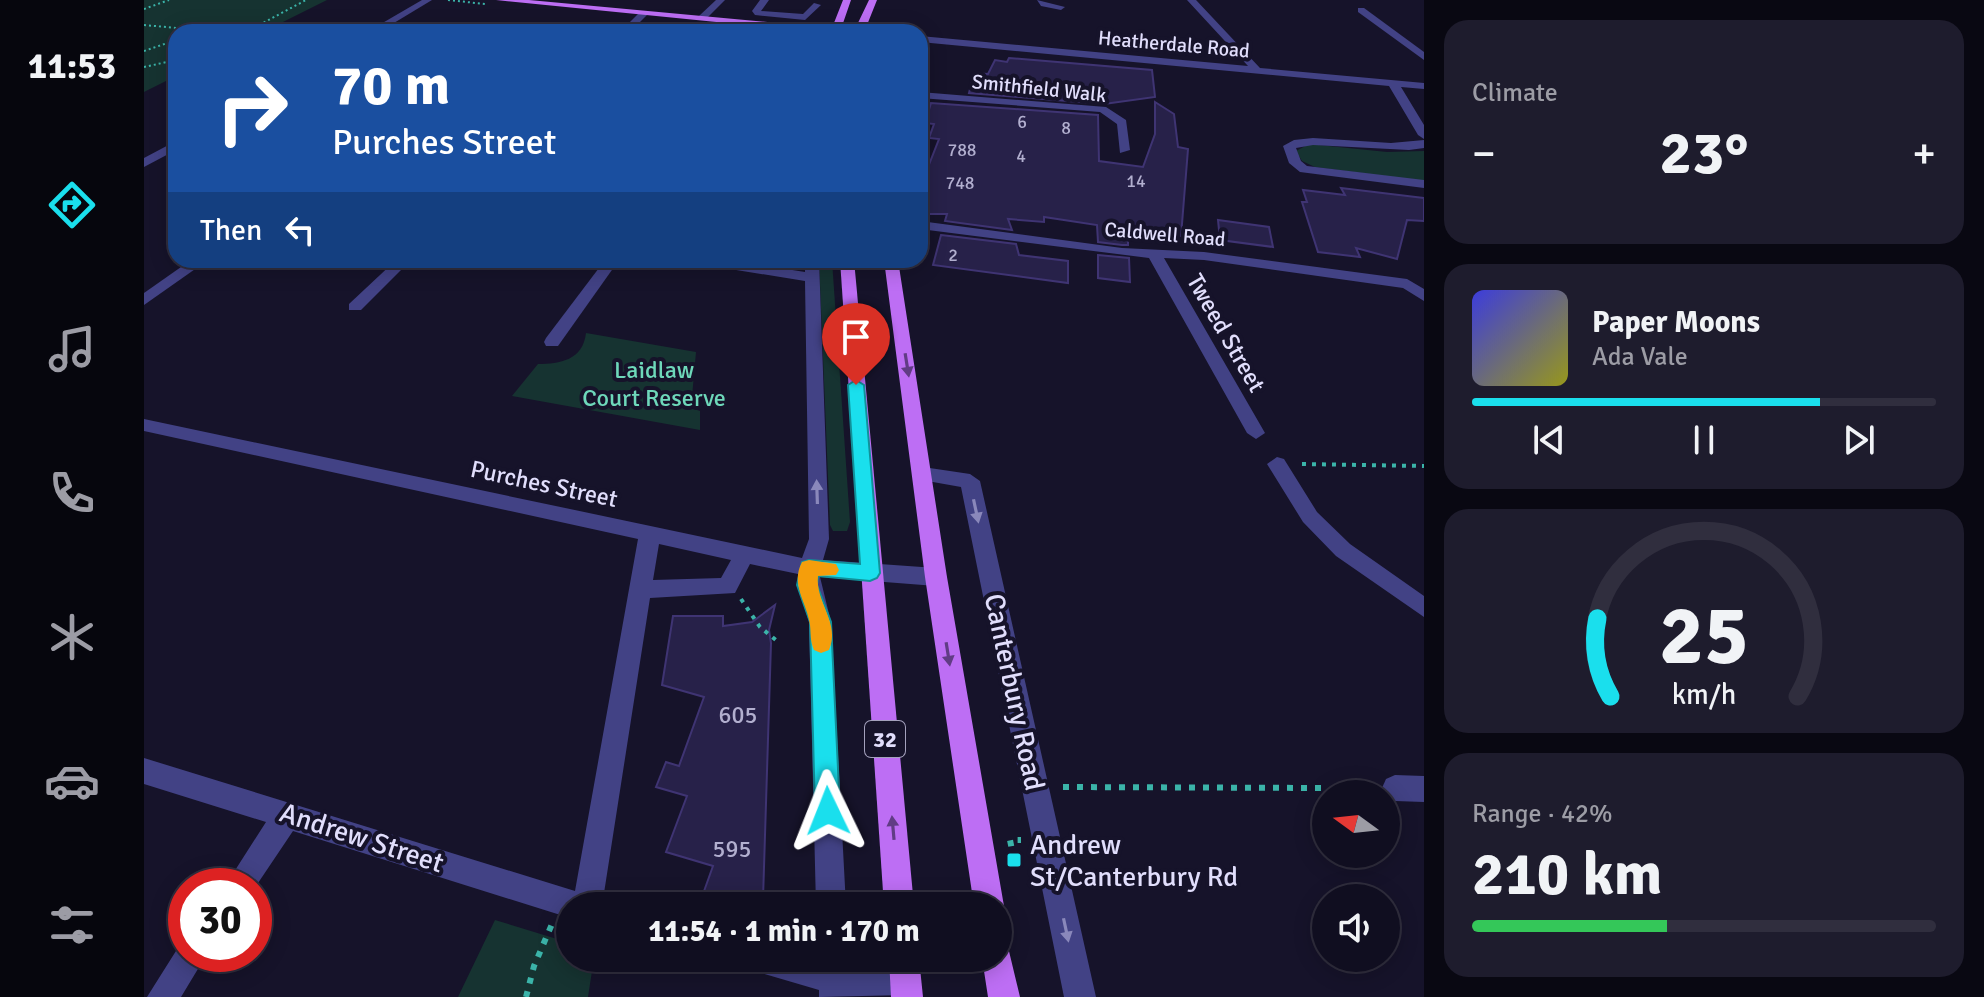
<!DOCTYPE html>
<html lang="en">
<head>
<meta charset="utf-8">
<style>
	:root { --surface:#100e20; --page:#1e1c2d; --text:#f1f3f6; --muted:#9c9ca5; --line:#302e3e; --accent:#1adfed }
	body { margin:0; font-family:Signika,sans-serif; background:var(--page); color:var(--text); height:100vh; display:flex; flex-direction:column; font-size:30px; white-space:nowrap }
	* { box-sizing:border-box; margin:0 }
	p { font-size:26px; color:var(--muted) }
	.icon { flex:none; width:44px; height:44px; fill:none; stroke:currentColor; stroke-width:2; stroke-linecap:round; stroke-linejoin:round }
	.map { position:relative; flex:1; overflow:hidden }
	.drawer { display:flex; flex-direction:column; gap:20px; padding:20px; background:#090812; width:560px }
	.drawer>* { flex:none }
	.top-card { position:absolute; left:24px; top:24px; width:760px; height:244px; border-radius:24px; box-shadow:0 4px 20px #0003,0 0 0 2px var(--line); background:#1a4fa0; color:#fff; overflow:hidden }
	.needle { width:52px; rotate:285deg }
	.tools { position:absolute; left:1168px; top:780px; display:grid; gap:16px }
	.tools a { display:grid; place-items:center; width:88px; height:88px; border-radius:50%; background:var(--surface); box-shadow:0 4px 20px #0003,0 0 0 2px var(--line); font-size:40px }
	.speed { position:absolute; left:24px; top:868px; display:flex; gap:16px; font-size:40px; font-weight:700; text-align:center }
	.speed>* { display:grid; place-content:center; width:104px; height:104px; border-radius:50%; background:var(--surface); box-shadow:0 4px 20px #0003,0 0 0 2px var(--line); line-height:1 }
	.speed .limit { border:12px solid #d22; background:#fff; color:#111 }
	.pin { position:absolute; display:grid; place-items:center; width:68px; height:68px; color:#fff; margin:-82px -34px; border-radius:50% 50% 50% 0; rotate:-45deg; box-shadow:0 0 8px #0007 }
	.pin .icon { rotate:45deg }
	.me { position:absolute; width:88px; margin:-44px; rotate:358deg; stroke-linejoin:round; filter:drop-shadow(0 0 6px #0008) }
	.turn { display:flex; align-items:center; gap:28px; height:168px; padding:0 32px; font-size:36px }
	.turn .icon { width:104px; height:104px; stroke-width:2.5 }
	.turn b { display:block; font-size:56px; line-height:68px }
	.then { display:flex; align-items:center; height:76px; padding:0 32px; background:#0003; gap:16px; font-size:30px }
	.big { font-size:60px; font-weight:800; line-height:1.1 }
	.drawer .tile { flex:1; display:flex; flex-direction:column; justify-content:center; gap:12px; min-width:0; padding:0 28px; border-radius:24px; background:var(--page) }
	.drawer .dial { align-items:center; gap:0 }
	.dial svg { height:208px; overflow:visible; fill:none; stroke:var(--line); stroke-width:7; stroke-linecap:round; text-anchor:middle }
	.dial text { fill:var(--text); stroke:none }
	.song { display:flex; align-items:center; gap:24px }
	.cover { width:96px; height:96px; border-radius:12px; background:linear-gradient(135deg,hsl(240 70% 55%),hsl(60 70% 35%)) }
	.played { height:8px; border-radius:4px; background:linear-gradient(90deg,var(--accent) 75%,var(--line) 75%) }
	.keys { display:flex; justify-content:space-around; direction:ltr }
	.heat { display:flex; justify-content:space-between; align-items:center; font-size:44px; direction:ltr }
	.charge { height:12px; border-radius:6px; background:linear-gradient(90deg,#34c759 42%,var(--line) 0) }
	.trip { position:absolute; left:412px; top:892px; width:456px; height:80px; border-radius:40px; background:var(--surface); box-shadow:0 4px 20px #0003,0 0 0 2px var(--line); font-weight:800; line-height:80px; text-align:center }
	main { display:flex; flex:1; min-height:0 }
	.tabs { display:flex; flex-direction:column; width:144px; justify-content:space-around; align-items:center; background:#06060d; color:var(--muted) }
	.tabs .icon { width:56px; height:56px }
	.tabs .selected { color:var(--accent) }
	.tabs b { font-size:36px; color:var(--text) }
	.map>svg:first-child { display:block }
</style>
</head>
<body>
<main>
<nav class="tabs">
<b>11:53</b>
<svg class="icon selected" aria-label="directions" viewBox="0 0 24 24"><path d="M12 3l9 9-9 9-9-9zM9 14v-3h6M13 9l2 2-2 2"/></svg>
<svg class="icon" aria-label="music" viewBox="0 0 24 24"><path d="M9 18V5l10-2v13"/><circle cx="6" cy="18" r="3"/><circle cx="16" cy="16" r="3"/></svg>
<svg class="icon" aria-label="phone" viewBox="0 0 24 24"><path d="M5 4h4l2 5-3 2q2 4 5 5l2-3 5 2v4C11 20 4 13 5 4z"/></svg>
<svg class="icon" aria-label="climate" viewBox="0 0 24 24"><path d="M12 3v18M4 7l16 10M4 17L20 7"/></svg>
<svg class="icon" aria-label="car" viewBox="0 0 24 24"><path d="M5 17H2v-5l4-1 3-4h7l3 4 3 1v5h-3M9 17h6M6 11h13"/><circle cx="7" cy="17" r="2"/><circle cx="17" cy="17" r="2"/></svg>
<svg class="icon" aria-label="filters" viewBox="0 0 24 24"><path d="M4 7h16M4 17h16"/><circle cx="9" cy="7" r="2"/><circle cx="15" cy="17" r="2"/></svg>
</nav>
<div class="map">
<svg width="1280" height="997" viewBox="0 0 1280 997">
	<rect width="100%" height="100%" fill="#16132a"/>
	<g fill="#163331">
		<path d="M0,0h183l-64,32h-87v44l-32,16z"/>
		<path d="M1165,144l78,8 37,-1v30l-109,-14 -13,-6 -6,-10z"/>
		<path d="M675,260h13l18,262 -3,9h-14l-3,-6z"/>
		<path d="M442,333l110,19 -5,56 9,3v19l-188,-34 26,-32c22,0 45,-4 48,-31z"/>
		<path d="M351,920l75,23v15h24l-6,39h-130z"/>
	</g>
	<g fill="#272149" stroke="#3f3473" stroke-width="2">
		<path d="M865,58l143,12 3,27 -51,7 -135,-11 5,-20 14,1 7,-14 12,2z"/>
		<path d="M1011,102l19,12 4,33 10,2 -7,87 -26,-4 1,6 -28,-3v10h-6l-24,-3 -1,-17 -53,-8v5l-36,-3 4,11 -67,-9 2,-7h-21l-5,-29 18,-46 -10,-1 5,-14 -9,-1 6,-20 167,12 1,46 44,6 12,-33z"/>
		<path d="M1197,188l83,10v23l-17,-1 -10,39 -41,-11 4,9 -42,-5 -16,-50h5l-4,-12 42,5z"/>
		<path d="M1074,220l51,7 4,20 -53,-7z"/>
		<path d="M797,235l75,9 3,11 49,6v22l-135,-18z"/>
		<path d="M954,255l31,3 1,24 -32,-4z"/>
		<path d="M631,605l-6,25 2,13 -8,256 -7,7h-14l-39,-12 10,-28 -47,-14 21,-56 -31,-9 10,-25 13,4 25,-69 -42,-12 11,-69h50v10l29,-4z"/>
	</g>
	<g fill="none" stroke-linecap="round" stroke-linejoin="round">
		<g stroke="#3bb4a9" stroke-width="2" stroke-dasharray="2 3" stroke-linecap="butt">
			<path d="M304,0l37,4"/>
			<path d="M0,9l25,-9"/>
			<path d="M0,25l65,6"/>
			<path d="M64,31l51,-7"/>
			<path d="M102,32l60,-32"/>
			<path d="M0,51l32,-11"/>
			<path d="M0,67l32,-7"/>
		</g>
		<g stroke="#3bb4a9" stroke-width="4" stroke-dasharray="4 6" stroke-linecap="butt">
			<path d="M1158,464l122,2"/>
			<path d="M597,599l19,28 17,14"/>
		</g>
		<g stroke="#3bb4a9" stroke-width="6" stroke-dasharray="6 8" stroke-linecap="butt">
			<path d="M919,787l262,1"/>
			<path d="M870,860l-4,-20h11"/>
			<path d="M382,997l8,-31 18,-42"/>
		</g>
		<g fill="#424285" fill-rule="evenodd">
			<path d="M278,0h10l-53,32h-12z"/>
			<path d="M572,0h9l-20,20h-6v-4z"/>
			<path d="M616,0h9l-8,11 42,3 11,-11 7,2 -16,15 -50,-5 -3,-4z"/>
			<path d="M893,0l28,7 -4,3 -20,-4z"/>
			<path d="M1043,0h9l64,68 164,15v6l-23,-2 23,38v14l-6,-4 -29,-49 -469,-44v-6l328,30z"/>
			<path d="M1214,8h6l60,44v8l-66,-48z"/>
			<path d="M497,11l8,2 -19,19h-10z"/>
			<path d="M776,92l186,15 20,13 4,30 -10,3 -3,-29 -17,-12 -180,-14z"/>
			<path d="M1169,138l78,5 33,-3v8l-15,2 -96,-5 -17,3 5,13 6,5 117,14v8l-124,-16 -11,-9 -6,-17 11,-6z"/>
			<path d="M32,141v9l-32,17v-9z"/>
			<path d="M776,221l202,27 82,4 203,27 17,10v12l-21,-13 -199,-28 -40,-2 101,175 -9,6 -9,-6 -98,-175 -229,-29z"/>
			<path d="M47,260h17l-64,45v-12z"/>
			<path d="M252,260h15l-50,50h-12v-6z"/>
			<path d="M461,260h14l-61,86h-12l-2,-4 2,-4z"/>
			<path d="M548,260h36l77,12v-12h14l10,279 -6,21 113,8 8,3 3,6 -3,6 -8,3 -116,-9 11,45 15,284h-30l-7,-284 -10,-33 -1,-15 -48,-10 -15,29 -85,5 -48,308h-32v12l-277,-87 -39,58v-3h-29l41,-64 -122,-38v-26l431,133 63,-352 -494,-108v-12l658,139 7,-19 -4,-258 -106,-17zM515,544l72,16 -10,18 -68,2z"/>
			<path d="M1133,457l7,2 33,53 33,32 74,52v21l-88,-61 -33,-34 -36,-58z"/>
			<path d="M779,467l47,7 10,7 116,516h-32l-103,-510 -45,-8 -3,-5 3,-5z"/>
			<path d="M1251,775l29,1v26l-29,-1 -9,-4 -4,-9 4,-9z"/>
			<path d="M42,941v13h21l-26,43h-34l34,-54z"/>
			<path d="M600,958h104l1,6 57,1 11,4 4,11 -4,11 -11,4 -87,2v-7l-71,-21z"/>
		</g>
		<g fill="#bd6ef4" fill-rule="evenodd">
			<path d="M352,0h33l303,28 11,-28h8l-10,29 11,3h-36z"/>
			<path d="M725,0h8l-10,25 1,7h-10l-1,-7z"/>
			<path d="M696,260h14l60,646h-30z"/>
			<path d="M740,260h14l49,317 57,329 -6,11v-11h-24l-49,-329z"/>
			<path d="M854,943l10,4 12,50h-32l-6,-39h16z"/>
			<path d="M745,958h30l4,39h-32z"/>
		</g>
	</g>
	<defs><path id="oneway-solid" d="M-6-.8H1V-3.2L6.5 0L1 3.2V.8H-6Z" transform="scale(2)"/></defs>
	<g fill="#613c85">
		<use href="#oneway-solid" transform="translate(763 365) rotate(81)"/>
		<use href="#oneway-solid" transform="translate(804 654) rotate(81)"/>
		<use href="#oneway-solid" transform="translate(749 828) rotate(-95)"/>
	</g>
	<g fill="#8a88bb">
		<use href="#oneway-solid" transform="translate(673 492) rotate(-92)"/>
		<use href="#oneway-solid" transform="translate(832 511) rotate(78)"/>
		<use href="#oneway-solid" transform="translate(922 930) rotate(78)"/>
	</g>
	<path fill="#1adfed" stroke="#11919a" stroke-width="2" d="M712,380l8,5 16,188 -3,5 -7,3 -52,-5 -1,9 14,37 9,189 -4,9 -8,4 -9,-4 -4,-9 -5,-189 -13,-37 5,-23 7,-2 51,4 -12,-179z"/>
	<path fill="#f59e0b" d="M665,560l27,4 3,6 -3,5 -18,1c-3,26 23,48 11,74l-8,3 -7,-3c-4,-9 -3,-16 -4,-25 -3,-23 -20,-40 -8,-63z"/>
	<rect fill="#1adfed" stroke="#16132a" stroke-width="3" x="862" y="852" width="16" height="16" rx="4"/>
	<g text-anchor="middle" stroke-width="8" stroke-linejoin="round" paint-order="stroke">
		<g font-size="18" fill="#b2afcf">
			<text x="878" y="128">6</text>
			<text x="922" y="134">8</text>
			<text x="818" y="156">788</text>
			<text x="877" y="162">4</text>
			<text x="992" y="187">14</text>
			<text x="816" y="189">748</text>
			<text x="809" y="261">2</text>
		</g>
		<g font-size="20" fill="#e1defc" stroke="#16132a">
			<text transform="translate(1030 44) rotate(5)" y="7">Heatherdale Road</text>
			<text transform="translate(895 88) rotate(6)" y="7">Smithfield Walk</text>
			<text transform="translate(1021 234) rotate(5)" y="7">Caldwell Road</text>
		</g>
		<rect fill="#16132a" stroke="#a4a1bd" stroke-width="2" x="721" y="721" width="40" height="36" rx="6"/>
		<g font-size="22" font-weight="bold" fill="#e1defc">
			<text x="741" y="747">32</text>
		</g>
		<g font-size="24" fill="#e1defc" stroke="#16132a">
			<text transform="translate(1082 333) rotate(60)" y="8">Tweed Street</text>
			<text transform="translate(400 484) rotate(12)" y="8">Purches Street</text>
		</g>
		<g font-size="24" fill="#6ed8ba" stroke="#16132a">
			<text x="510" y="378">Laidlaw<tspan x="510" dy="28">Court Reserve</tspan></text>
		</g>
		<g font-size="24" fill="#b2afcf">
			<text x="594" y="723">605</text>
			<text x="588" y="857">595</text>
		</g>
		<g font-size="28" fill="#e1defc" stroke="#16132a">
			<text transform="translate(871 692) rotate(78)" y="10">Canterbury Road</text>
			<text transform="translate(218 837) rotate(18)" y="10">Andrew Street</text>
		</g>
		<g font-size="28" fill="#e1defc" stroke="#16132a" text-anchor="start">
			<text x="886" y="854">Andrew<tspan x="886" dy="32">St/Canterbury Rd</tspan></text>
		</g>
	</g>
</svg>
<div class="tools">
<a><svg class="needle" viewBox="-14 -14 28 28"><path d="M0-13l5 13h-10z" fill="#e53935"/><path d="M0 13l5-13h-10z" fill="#9c9ca5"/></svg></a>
<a><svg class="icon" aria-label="sound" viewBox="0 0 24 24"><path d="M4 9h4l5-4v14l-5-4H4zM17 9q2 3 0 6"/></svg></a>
</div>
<div class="speed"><div class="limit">30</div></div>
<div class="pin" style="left:712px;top:385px;background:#d93025"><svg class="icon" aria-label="arrive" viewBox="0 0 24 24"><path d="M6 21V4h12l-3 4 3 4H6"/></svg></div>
<svg class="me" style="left:684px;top:811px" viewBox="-20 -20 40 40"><path d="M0-17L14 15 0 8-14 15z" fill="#1adfed" stroke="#fff" stroke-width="4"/></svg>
<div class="trip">11:54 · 1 min · 170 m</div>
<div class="top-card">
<div class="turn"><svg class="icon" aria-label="right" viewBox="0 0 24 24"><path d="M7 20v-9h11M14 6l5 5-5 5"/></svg><div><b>70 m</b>Purches Street</div></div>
<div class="then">Then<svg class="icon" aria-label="left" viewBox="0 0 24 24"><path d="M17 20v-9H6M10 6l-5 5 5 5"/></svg></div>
</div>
</div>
<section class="drawer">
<div class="tile"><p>Climate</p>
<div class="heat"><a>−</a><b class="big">23°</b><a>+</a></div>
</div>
<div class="tile">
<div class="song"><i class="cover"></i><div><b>Paper Moons</b><p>Ada Vale</p></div></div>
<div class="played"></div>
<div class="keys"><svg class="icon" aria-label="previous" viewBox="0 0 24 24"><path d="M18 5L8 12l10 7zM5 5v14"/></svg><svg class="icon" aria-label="pause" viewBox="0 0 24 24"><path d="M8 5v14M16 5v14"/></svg><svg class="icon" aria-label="next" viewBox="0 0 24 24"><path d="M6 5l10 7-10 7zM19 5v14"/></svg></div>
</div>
<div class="tile dial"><svg viewBox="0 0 100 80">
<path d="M14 69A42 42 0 1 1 86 69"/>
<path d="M14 69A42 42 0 0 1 9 39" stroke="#1adfed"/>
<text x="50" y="56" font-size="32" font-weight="700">25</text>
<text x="50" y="72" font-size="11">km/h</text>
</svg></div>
<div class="tile"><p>Range · 42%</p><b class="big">210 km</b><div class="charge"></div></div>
</section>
</main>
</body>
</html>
